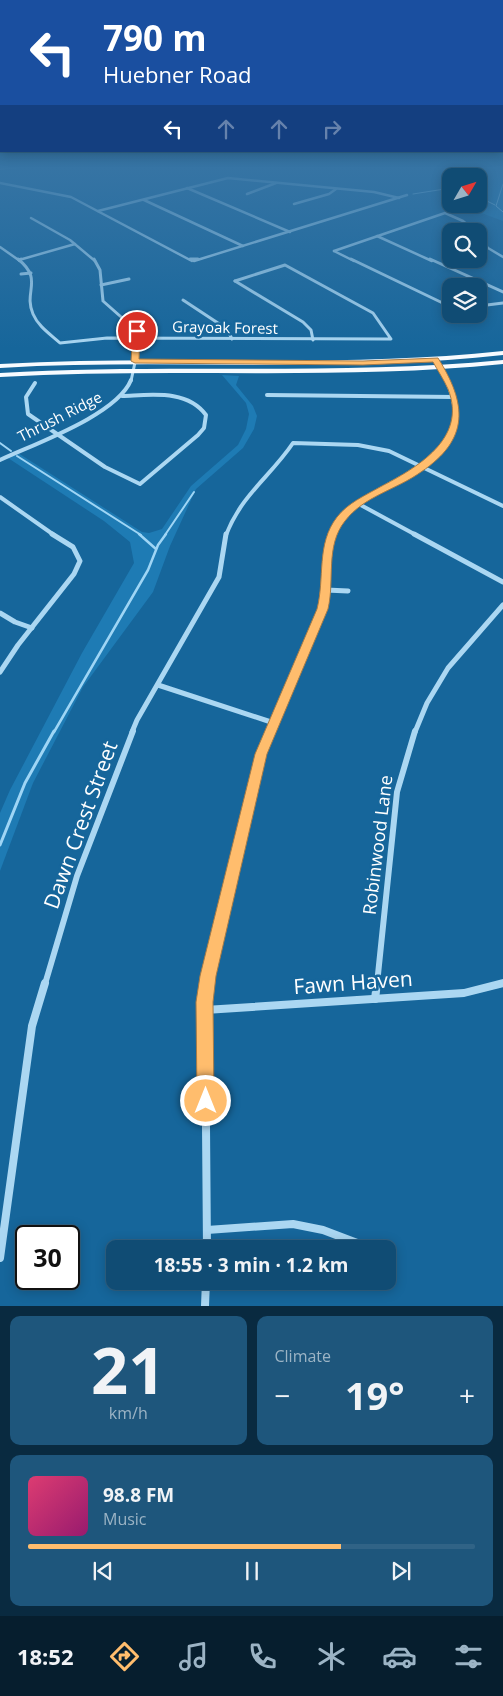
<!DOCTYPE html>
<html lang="en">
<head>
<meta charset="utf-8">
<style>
	:root { --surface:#104c74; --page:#1e567c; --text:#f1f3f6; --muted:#9cb4c5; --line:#306386; --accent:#ffbd6d }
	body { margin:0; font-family:"Open Sans",sans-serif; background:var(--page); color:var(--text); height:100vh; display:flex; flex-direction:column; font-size:19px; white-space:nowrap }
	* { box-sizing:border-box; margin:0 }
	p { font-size:16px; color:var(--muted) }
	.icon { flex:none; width:28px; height:28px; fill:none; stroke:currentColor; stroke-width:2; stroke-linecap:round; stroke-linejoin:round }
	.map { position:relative; height:1306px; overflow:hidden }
	.panel { display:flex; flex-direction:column; gap:10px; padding:10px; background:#092a40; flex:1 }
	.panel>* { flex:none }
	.guide { position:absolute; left:0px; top:0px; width:504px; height:152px; box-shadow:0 2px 12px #0003,0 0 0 1px var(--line); background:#1a4fa0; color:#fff; overflow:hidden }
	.needle { width:32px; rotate:51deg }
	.tools { position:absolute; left:442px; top:168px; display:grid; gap:10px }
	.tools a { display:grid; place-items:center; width:45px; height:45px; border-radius:10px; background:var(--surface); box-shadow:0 2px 12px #0003,0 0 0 1px var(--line); font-size:25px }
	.speed { position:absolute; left:15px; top:1225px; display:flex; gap:10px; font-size:25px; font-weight:700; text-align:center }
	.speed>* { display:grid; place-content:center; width:65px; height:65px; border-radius:50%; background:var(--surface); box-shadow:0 2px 12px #0003,0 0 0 1px var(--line); line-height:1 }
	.speed .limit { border:2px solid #111; border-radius:8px; background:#fff; color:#111 }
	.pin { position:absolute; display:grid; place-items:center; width:42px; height:42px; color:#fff; margin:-21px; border:2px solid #fff; border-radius:50%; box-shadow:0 1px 5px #0007 }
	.me { position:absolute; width:55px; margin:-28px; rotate:0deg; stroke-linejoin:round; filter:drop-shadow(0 0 4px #0008) }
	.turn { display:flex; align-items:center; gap:18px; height:105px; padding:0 20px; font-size:22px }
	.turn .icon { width:65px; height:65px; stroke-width:2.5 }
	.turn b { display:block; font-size:35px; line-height:42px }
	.lanes { display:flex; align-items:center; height:48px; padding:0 20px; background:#0003; justify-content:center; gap:25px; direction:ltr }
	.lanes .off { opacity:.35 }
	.big { font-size:38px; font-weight:700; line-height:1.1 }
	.panel .tile { flex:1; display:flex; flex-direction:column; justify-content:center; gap:8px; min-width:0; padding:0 18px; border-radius:10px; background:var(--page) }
	.panel .dial { align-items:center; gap:0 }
	.dial b { font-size:65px; line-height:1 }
	.song { display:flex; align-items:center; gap:15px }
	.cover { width:60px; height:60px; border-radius:8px; background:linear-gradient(135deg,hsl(340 70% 55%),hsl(320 70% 35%)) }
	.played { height:5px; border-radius:2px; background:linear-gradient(90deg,var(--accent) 70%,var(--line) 70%) }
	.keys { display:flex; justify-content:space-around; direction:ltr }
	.heat { display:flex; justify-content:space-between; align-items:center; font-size:28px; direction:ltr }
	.panel .tiles { flex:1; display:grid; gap:10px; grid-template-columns:1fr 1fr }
	.tile:last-child { grid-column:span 2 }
	.trip { position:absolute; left:106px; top:1240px; width:290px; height:50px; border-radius:10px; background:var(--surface); box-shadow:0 2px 12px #0003,0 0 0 1px var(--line); font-weight:700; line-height:50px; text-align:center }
	.tab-bar { display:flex; height:80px; justify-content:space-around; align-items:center; background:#061e2e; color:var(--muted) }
	.tab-bar .icon { width:35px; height:35px }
	.tab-bar .active { color:var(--accent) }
	.tab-bar b { font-size:22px; color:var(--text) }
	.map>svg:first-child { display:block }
</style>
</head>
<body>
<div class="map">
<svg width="503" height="1306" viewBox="0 0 503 1306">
	<rect width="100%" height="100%" fill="#16669b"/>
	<g fill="#1e7bb4">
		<path d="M490,166h13v55l-46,-17h22v-23h6z"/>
		<path d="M222,375l17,1 -3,9 17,21 4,10 -3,13 -11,19 -47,41 -26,57 -17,46 -70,95 -50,96 -33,88v-58l10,-23 72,-137 52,-90 -4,-21 -26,-21 -96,-63 10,-5 124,79 7,1 13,-4 29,-43 47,-41 8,-16 3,-15 -3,-11z"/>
	</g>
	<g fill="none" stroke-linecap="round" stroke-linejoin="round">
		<g stroke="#9ed5f5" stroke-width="1">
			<path d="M503,184l-7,22 7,6"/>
			<path d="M413,194l38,-6"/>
			<path d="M479,197l16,8"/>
		</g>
		<g stroke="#9ed5f5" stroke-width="2">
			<path d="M0,443l11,8"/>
			<path d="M17,456l124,79"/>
			<path d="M165,535l29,-43"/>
		</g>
		<g stroke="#9ed5f5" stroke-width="2.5">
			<path d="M139,534l17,15"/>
			<path d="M54,732l94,-162 10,-25 8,-11"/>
		</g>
		<path stroke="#9ed5f5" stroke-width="3" d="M0,845l25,-62 29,-52"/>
	</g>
	<path fill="#257fb9" stroke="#d3edfc" d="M445,166h33l-2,10h-33z"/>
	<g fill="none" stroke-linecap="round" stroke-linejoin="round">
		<g stroke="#abd7f2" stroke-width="2.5">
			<path d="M0,183l71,14 121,64"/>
			<path d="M187,188l103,44"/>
			<path d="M247,194l29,-11"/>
			<path d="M144,200l99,46"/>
			<path d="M294,204l35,-10 7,-5"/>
			<path d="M98,211l130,-33 146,14 25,6"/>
			<path d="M31,218l39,22 25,21"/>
			<path d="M377,236l55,25"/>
			<path d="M479,237l9,11 15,9"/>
			<path d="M0,247l20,14"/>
			<path d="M334,251l111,-38 18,8 12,10"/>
			<path d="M334,251l20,10"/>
			<path d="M19,260l56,-16"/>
			<path d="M194,261l213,-66"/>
		</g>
		<g stroke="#abd7f2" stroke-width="3">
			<path d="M18,259c26,21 5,32 15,55 5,12 17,20 27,29l47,-5 284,1 -18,-26 -88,-48 -50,16"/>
			<path d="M94,259l6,11 3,31 34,30v22l-6,28"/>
			<path d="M190,259h8"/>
			<path d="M351,259l100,48"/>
			<path d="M430,259l73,33"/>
			<path d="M19,260l2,-1"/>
			<path d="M21,274l10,-1"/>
			<path d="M235,281l68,41 8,8 2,10"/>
			<path d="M101,285l28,-6"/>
			<path d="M183,300l44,29 5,10"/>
			<path d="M479,306l24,-3"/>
			<path d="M436,360l10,21"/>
		</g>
		<g stroke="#abd7f2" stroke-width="4">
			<path d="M35,383l-9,14 2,17 77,53 35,17 58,-49 6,-7 2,-13c-19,-26 -55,-20 -84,-19"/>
			<path d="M267,395l187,2"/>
			<path d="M0,460c34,-16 117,-45 131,-80"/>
			<path d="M0,497l54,38"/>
			<path d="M357,503l59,32"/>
			<path d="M226,535c16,-41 44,-58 67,-92l65,2 31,6 114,55"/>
			<path d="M332,535c7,-12 14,-25 26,-33 48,-31 123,-49 88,-122"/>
		</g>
		<g stroke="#abd7f2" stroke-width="5">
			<path d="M414,534l89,48"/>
			<path d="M326,590l22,1"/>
			<path d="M0,613l15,9 17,6"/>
			<path d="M0,672l18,-27 56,-71 6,-13 -7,-14 -21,-13"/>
			<path d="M158,685l116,38"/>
			<path d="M132,732l5,-12 82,-143 7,-43"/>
			<path d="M270,732l52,-123c7,-24 0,-53 11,-75"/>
			<path d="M415,732l12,-29 21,-35 55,-63"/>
		</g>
		<g stroke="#abd7f2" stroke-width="6">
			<path d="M45,984l32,-108 56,-145"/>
			<path d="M207,984l54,-230 10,-23"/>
			<path d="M377,984l20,-192 18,-61"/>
			<path d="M499,984l4,-1"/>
		</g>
		<g stroke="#abd7f2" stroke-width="8">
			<path d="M375,999l2,-16"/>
			<path d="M205,1010l259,-17 39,-10"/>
			<path d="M207,1230l86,-6 30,6 50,19"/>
			<path d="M207,1249l-2,-247 2,-19"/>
			<path d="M0,1258l32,-232 13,-43"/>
			<path d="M205,1306l1,-25"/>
		</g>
		<path fill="#daeffc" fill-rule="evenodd" d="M21,166h14l-35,4v-2z"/>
		<g fill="#f7fbff" fill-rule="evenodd">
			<path d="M503,351v4c-167,19 -335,3 -503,13v-4c168,-10 336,5 503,-13z"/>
			<path d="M503,360v4c-167,17 -335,3 -503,13v-4c168,-10 336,3 503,-13z"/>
		</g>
	</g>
	<linearGradient id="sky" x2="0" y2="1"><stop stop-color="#0c3855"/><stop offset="0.48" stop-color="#3674a4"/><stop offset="1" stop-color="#3674a4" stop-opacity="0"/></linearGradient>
	<rect width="503" height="349" fill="url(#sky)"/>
	<path fill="#ffbd6d" stroke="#a67b47" d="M137,329l3,2 -1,28 224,2 75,-3c29,46 32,81 -17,114 -25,18 -57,24 -76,49 -20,25 -10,59 -17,88l-61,145 -51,222 -3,26 1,99 -2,7 -6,2 -7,-2 -2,-7 -1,-99 4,-26 55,-222 62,-145c8,-31 -1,-65 20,-92 11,-14 27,-21 43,-30 36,-19 88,-48 68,-98 -4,-9 -10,-18 -15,-27l-70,3 -228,-2 -4,-2 2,-30z"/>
	<g text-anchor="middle" stroke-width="5" stroke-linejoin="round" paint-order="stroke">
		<g font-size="15" fill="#fff" stroke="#16669b">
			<text transform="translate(225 328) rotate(1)" y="5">Grayoak Forest</text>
			<text transform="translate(60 417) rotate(-27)" y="5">Thrush Ridge</text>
		</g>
		<g font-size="18" fill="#fff" stroke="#16669b">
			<text transform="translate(378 845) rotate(-83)" y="6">Robinwood Lane</text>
		</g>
		<g font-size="21" fill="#fff" stroke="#16669b">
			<text transform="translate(81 825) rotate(-70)" y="7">Dawn Crest Street</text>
			<text transform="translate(353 983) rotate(-4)" y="7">Fawn Haven</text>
		</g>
	</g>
</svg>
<div class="tools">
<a><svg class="needle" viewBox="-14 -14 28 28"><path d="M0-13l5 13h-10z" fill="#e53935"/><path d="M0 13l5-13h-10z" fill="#9cb4c5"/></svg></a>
<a><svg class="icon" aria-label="search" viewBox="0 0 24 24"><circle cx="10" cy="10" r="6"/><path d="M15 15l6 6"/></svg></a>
<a><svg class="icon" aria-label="layers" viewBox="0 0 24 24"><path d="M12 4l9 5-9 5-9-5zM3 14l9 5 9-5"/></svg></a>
</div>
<div class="speed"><div class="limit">30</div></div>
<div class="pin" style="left:137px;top:331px;background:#d93025"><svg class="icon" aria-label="arrive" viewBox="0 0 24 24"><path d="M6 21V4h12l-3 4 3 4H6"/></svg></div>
<svg class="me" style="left:206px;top:1101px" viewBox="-20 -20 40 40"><circle r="17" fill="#ffbd6d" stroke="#fff" stroke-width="3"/><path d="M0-11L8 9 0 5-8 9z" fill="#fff"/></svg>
<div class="trip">18:55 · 3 min · 1.2 km</div>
<div class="guide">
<div class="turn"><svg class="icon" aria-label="left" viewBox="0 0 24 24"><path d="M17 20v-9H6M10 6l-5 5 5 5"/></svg><div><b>790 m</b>Huebner Road</div></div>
<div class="lanes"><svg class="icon" aria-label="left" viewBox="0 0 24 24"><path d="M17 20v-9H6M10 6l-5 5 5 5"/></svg><svg class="icon off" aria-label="ahead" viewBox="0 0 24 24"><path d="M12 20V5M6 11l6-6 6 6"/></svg><svg class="icon off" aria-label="ahead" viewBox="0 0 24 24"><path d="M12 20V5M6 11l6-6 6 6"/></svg><svg class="icon off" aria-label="right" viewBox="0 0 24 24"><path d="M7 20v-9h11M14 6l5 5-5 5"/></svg></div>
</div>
</div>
<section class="panel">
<div class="tiles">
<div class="tile dial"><b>21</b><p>km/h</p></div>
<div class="tile"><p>Climate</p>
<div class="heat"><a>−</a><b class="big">19°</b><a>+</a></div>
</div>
<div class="tile">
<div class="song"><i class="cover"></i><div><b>98.8 FM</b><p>Music</p></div></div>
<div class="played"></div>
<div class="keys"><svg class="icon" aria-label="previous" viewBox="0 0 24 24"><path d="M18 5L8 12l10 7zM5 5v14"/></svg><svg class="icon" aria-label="pause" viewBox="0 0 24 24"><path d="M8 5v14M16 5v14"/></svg><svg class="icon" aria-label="next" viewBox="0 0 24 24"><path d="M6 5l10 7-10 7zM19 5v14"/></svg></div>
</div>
</div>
</section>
<nav class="tab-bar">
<b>18:52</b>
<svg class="icon active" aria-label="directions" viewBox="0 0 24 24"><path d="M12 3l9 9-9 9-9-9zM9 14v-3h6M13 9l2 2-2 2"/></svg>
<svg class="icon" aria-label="music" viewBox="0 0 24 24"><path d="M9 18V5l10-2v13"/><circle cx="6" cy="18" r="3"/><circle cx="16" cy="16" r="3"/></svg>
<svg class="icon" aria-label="phone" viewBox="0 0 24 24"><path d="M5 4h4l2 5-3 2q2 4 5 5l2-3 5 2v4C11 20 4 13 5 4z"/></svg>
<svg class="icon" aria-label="climate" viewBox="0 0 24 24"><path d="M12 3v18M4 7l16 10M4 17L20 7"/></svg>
<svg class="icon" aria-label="car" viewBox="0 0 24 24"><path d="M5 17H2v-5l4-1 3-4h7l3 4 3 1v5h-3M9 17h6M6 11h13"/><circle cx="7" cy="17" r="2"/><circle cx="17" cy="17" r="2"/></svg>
<svg class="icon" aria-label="filters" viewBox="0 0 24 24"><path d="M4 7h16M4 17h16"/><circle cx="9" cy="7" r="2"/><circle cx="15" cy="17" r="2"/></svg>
</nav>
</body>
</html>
